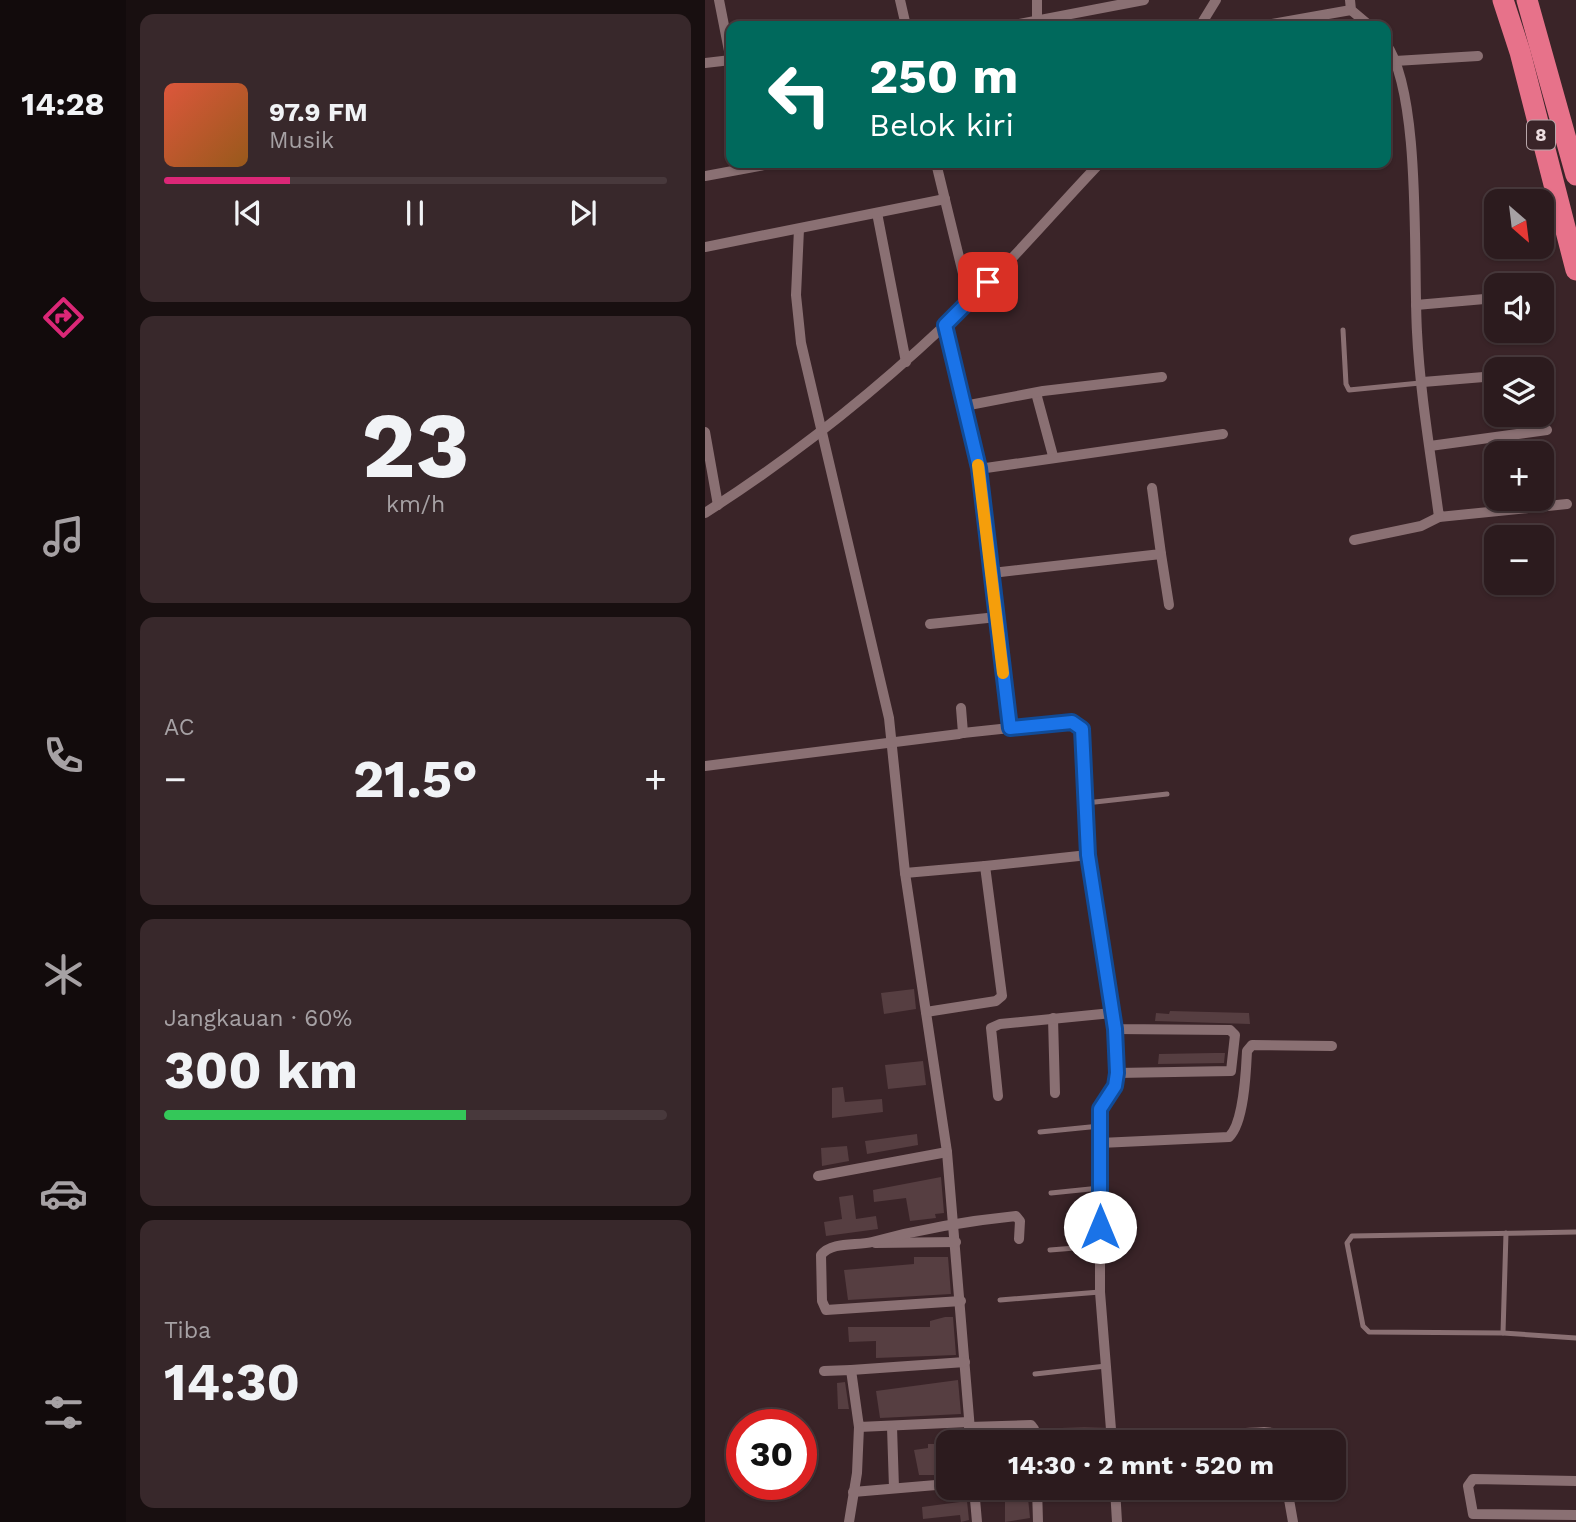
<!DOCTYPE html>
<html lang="id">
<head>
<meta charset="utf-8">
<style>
	:root { --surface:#2c1b1e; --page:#38282b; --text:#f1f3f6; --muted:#a6a1a4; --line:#48393c; --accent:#db2777 }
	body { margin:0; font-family:"Work Sans",sans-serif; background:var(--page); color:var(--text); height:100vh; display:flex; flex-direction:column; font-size:26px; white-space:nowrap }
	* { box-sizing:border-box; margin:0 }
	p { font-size:23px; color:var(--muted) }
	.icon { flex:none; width:38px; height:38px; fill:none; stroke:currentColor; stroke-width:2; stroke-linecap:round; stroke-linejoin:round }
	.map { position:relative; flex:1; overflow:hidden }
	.panel { display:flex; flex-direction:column; gap:14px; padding:14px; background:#180f10; width:579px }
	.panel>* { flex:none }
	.top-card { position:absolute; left:21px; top:21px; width:665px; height:147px; border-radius:14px; box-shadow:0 2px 5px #0004,0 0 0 2px var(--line); background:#00695c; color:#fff; overflow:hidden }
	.needle { width:46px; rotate:152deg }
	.tools { position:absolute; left:779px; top:189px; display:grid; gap:14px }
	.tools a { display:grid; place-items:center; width:70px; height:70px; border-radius:14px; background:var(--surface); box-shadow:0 2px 5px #0004,0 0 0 2px var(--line); font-size:35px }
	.speed { position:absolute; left:21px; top:1409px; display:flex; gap:14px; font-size:35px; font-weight:700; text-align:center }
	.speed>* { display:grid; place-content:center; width:91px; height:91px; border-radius:50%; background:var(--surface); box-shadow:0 2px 5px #0004,0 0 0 2px var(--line); line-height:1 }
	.speed .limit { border:10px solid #d22; background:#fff; color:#111 }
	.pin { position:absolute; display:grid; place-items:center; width:60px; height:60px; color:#fff; margin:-30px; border-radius:14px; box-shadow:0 4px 10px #0006 }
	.me { position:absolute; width:77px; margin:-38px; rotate:0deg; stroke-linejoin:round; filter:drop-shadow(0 0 5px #0008) }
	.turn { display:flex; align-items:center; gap:24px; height:147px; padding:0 28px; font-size:32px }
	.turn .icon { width:91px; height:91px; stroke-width:2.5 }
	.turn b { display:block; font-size:49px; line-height:60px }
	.big { font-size:52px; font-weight:700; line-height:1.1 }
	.panel .tile { flex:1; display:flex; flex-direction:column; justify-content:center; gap:10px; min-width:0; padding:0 24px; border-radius:14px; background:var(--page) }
	.panel .dial { align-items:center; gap:0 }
	.dial b { font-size:91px; line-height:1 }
	.song { display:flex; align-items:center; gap:21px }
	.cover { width:84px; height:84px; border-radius:10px; background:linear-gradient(135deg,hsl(10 70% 55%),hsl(30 70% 35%)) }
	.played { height:7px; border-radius:4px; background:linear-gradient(90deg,var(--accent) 25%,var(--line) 25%) }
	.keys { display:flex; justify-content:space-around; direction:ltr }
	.heat { display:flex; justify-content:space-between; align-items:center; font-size:38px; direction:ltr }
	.charge { height:10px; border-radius:5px; background:linear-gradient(90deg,#34c759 60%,var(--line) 0) }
	.trip { position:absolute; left:231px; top:1430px; width:410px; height:70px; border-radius:14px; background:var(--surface); box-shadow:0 2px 5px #0004,0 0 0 2px var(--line); font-weight:700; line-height:70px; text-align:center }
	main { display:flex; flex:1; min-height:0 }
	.tabs { display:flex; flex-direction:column; width:126px; justify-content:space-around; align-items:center; background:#120b0c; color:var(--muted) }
	.tabs .icon { width:49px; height:49px }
	.tabs .selected { color:var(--accent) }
	.tabs b { font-size:32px; color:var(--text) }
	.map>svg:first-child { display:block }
</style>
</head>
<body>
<main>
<nav class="tabs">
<b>14:28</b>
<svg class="icon selected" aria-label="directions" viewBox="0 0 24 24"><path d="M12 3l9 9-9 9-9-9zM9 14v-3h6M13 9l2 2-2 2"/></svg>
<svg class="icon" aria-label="music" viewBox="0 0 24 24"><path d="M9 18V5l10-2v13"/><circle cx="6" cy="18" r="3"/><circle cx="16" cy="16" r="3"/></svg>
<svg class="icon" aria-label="phone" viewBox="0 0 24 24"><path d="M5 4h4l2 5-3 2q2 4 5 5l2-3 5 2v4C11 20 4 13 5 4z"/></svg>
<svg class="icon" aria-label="climate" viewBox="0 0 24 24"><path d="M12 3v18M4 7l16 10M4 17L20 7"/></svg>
<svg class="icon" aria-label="car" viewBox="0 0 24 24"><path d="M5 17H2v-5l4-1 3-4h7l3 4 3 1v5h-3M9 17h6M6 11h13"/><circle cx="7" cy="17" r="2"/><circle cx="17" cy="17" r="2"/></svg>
<svg class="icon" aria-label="filters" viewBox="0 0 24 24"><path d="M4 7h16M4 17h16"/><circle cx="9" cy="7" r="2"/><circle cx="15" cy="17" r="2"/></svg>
</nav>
<section class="panel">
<div class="tile">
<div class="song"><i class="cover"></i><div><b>97.9 FM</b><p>Musik</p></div></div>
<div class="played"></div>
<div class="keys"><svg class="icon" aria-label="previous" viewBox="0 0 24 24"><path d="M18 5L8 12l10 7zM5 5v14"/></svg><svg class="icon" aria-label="pause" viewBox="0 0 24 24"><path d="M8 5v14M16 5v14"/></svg><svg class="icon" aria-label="next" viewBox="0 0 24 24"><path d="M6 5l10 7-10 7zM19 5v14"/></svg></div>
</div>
<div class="tile dial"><b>23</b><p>km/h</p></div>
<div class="tile"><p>AC</p>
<div class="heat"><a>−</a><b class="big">21.5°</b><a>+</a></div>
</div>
<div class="tile"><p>Jangkauan · 60%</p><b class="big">300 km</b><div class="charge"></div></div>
<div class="tile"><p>Tiba</p><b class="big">14:30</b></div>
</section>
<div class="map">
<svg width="871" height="1522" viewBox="0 0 871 1522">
	<rect width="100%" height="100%" fill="#3a2428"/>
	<g fill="#563e41">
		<path d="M209,989l2,20 -32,5 -3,-21z"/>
		<path d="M465,1011l79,2 1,11 -95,-3 1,-8 13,1z"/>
		<path d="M509,1053h11l-1,10 -66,1 1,-10z"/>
		<path d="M218,1061l3,24 -38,4 -3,-24z"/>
		<path d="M138,1087l2,15 37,-3 1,13 -51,6v-30z"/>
		<path d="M212,1134l1,11 -51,9 -2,-13z"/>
		<path d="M142,1146l2,15 -27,5 -1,-18z"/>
		<path d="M236,1177l3,36 -9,1 1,4 -26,3 -4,-23 -32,4 -1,-12z"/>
		<path d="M148,1195l3,24 20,-3 2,13 -52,7 -2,-14 18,-3 -3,-22z"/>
		<path d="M209,1257h34l3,37 -103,6 -4,-30 70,-6z"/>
		<path d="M240,1317h8l3,38 -80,3v-17l-27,1 -1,-15h82v-6z"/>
		<path d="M253,1380l3,34 -81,4 -4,-27z"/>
		<path d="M140,1382l4,27h-11l-1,-26z"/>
		<path d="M223,1444h20v31h-29l-5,-25 14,-2z"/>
		<path d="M322,1488l3,30 -25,4v-32z"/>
		<path d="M262,1501l2,19 -8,2 -1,-7 -37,4 -1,-12z"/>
	</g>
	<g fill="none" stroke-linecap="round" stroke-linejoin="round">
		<g stroke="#8a7073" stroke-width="5">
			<path d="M638,330l3,54 3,6 71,-7"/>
			<path d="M381,803l81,-9"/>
			<path d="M335,1132l60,-6"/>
			<path d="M346,1193l49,-5"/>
			<path d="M871,1232l-224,4 -5,7 16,83 6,6 134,1 73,5"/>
			<path d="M345,1250l50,-4"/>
			<path d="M295,1300l100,-8"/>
			<path d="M798,1333l3,-100"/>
			<path d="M330,1374l71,-8"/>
		</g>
		<g stroke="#8a7073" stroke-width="10">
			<path d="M14,0l12,61"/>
			<path d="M195,0l6,26"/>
			<path d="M332,0v22"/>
			<path d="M645,0l1,10 19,16"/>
			<path d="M303,26l136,-26"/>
			<path d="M495,26l16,-26"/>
			<path d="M555,26l91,-16"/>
			<path d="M681,44c36,50 27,221 31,288 3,62 14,124 22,185l128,-13"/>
			<path d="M690,61l83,-5"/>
			<path d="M0,63l26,-3"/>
			<path d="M231,163l34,139"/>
			<path d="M0,176l70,-13"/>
			<path d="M172,213l29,149"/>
			<path d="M94,229l-3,66 5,48 88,375 16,155 42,279 24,290"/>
			<path d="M0,247l240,-48"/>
			<path d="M836,294h6"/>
			<path d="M711,305l80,-7"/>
			<path d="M240,325l34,144 31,259 62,-6 10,7 6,126 27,174 115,1 5,5 -4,36 -114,2"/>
			<path d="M718,382l73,-6"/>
			<path d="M331,393l17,63"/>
			<path d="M259,406l79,-15 119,-14"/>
			<path d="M0,432l13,73"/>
			<path d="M725,446l117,-16"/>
			<path d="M274,469l244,-35"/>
			<path d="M0,513c94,-60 182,-131 263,-210 46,-44 88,-94 132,-140"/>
			<path d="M649,540l67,-14 18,-9"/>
			<path d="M456,554l8,51"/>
			<path d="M287,573l169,-19 -9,-66"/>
			<path d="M225,624l67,-7"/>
			<path d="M258,733l47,-5"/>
			<path d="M0,766l254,-32 4,-1 -2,-25"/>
			<path d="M200,873l80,-7"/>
			<path d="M221,1012l70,-11 6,-5 -17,-130 103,-11"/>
			<path d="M348,1018l2,75"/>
			<path d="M293,1096l-7,-68 9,-4 112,-11"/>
			<path d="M395,1143l129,-6c15,-14 17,-65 18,-86l5,-6 80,1"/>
			<path d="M113,1176l129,-24"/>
			<path d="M170,1243l81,-1"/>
			<path d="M256,1301l-135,9 -4,-9 -1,-46c11,-14 36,-9 51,-13 48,-13 94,-21 144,-26l4,5 -1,18"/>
			<path d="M146,1370l114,-8"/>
			<path d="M119,1371l27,-1 8,57 110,-5"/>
			<path d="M187,1427l2,61"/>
			<path d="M264,1427l62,-2 3,4 1,13"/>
			<path d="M349,1433c70,-2 139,4 210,-1l9,1 7,9"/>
			<path d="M407,1442l-12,-150v-166l2,-23 13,-17v-57"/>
			<path d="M871,1481l-103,-2 -5,7 5,28 103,1"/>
			<path d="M269,1488l3,34"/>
			<path d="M332,1488l1,34"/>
			<path d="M410,1488l2,34"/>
			<path d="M582,1488l6,34"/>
			<path d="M148,1492l95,-8"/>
			<path d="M411,1497l126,-9"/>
			<path d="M144,1522l8,-49 2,-46"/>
		</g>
		<g stroke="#e7728a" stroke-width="21">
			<path d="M798,0l17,52 56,218"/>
			<path d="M822,0l49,175"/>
		</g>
	</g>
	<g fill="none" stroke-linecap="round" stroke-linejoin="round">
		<g stroke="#114b97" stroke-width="18">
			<path id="route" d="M283,282l-43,43 34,143 31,260 62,-6 10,7 6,126 27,174 2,44 -2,13 -15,23v118"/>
		</g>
		<use href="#route" stroke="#1a73e8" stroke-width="12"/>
		<path stroke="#f59e0b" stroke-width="12" d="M273,465l25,208"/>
	</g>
	<g text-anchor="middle" stroke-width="7" stroke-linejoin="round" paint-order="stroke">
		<rect fill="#3a2428" stroke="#b8a7aa" stroke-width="2" x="822" y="120.5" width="28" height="29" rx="5"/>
		<g font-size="18" font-weight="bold" fill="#eedfe1">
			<text x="836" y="141">8</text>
		</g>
	</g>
</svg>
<div class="tools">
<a><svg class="needle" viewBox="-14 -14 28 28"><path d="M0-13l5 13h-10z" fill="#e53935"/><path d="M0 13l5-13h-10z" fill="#a6a1a4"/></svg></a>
<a><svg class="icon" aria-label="sound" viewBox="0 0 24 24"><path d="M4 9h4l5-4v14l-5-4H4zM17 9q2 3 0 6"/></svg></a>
<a><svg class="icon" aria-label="layers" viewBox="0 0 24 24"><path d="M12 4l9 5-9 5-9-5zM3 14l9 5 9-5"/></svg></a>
<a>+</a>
<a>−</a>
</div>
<div class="speed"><div class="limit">30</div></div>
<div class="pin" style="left:283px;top:282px;background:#d93025"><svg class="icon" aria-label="arrive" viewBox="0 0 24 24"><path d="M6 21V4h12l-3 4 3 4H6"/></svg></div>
<svg class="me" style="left:395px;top:1227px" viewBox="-20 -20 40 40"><circle r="19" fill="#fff"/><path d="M0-13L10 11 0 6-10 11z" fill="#1a73e8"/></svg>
<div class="trip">14:30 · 2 mnt · 520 m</div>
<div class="top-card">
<div class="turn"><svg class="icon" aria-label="left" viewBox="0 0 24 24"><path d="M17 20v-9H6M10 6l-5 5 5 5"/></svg><div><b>250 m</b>Belok kiri</div></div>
</div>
</div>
</main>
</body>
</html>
